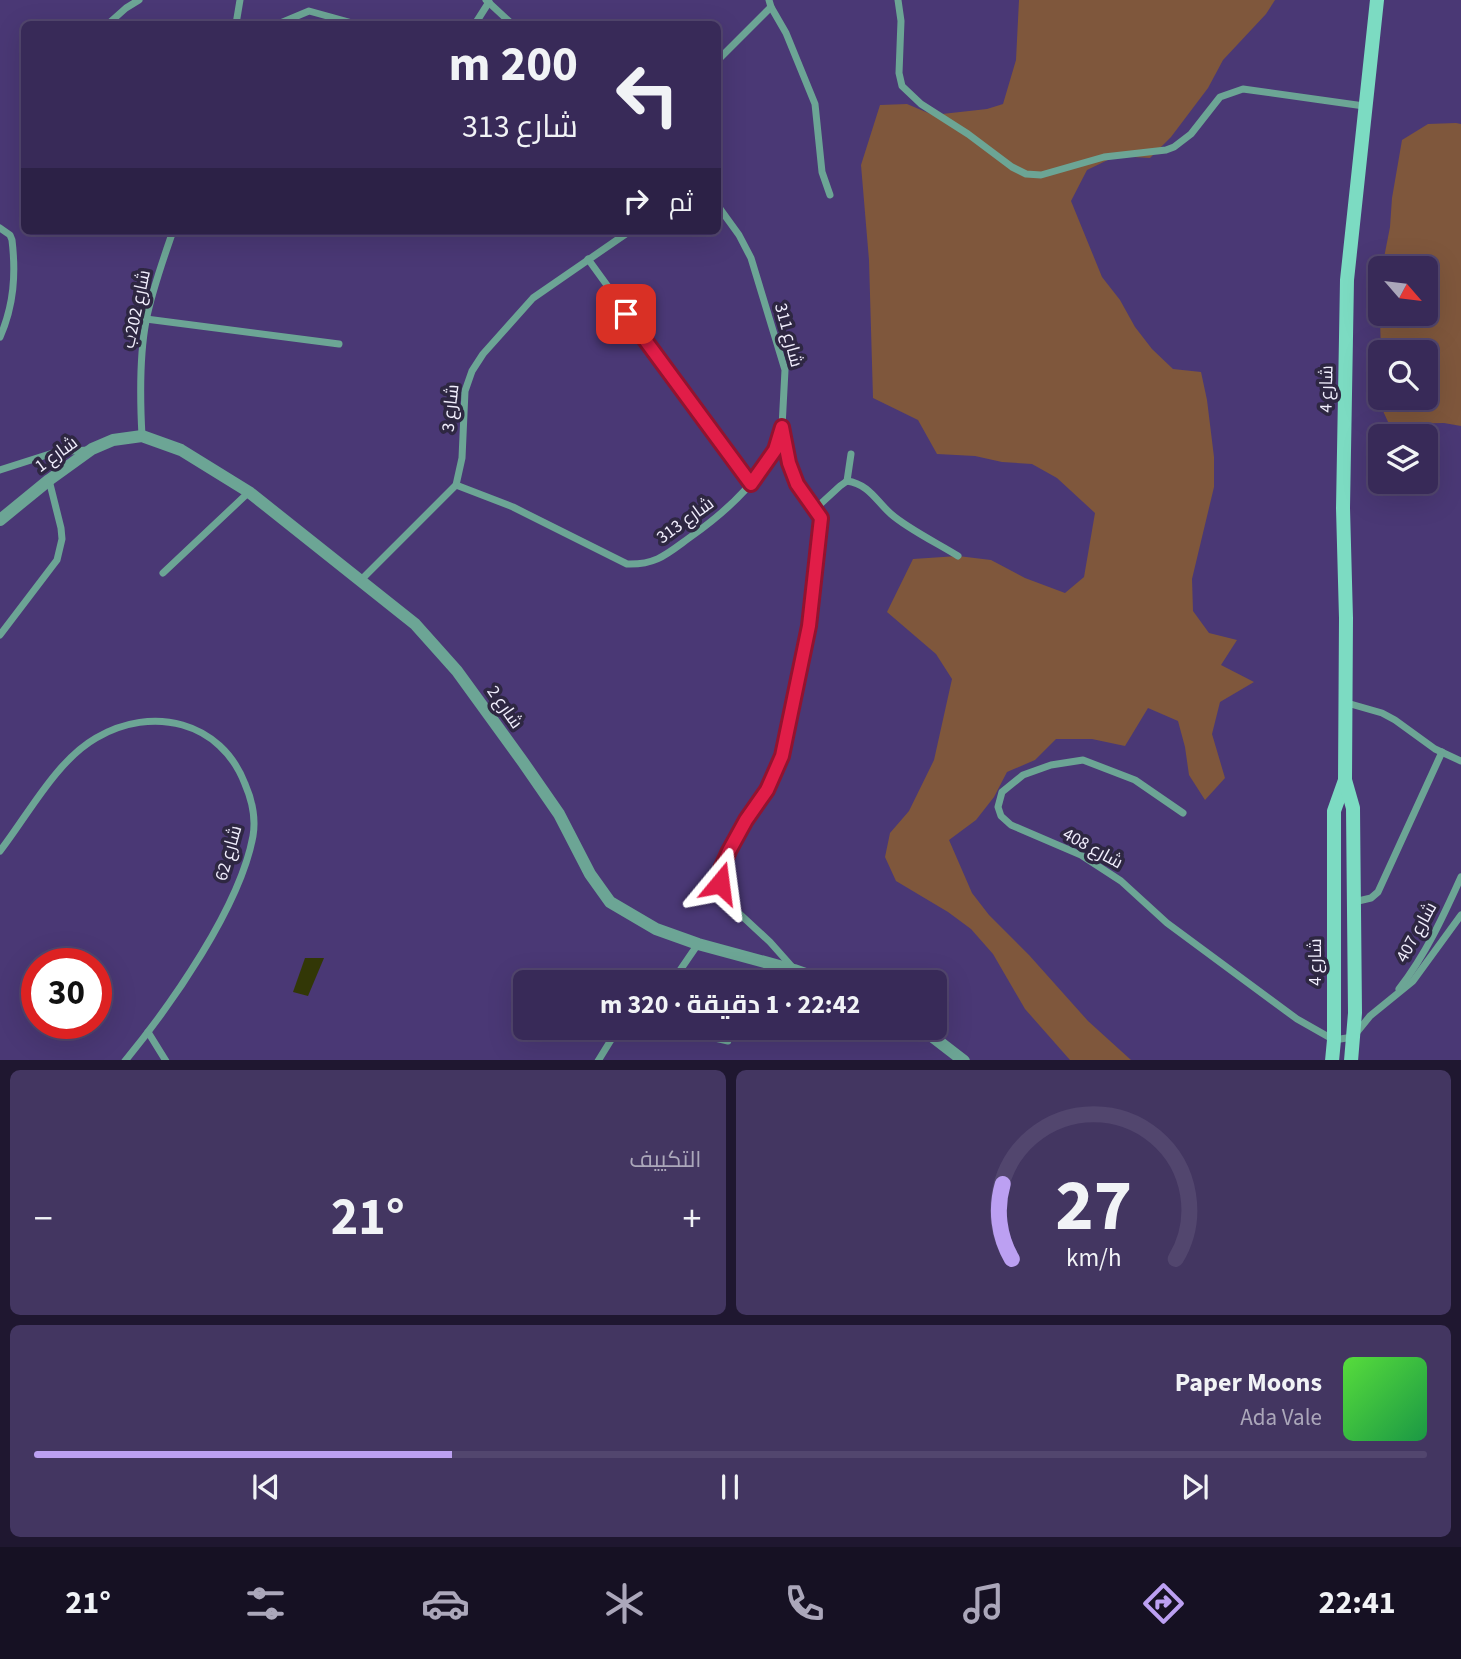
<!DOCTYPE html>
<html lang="ar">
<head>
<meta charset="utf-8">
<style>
	:root { --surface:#382a58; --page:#433661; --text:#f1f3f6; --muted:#aba7ba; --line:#52466e; --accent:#bca0f2 }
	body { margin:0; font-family:"Source Sans 3",Cairo,sans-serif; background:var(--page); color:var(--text); direction:rtl; height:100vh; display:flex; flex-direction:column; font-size:26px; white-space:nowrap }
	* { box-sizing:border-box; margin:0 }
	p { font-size:23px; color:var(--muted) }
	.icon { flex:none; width:38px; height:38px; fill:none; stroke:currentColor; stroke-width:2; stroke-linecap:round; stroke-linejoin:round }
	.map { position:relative; height:1060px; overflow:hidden; direction:ltr }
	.drawer { display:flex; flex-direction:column; gap:10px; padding:10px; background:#1f1730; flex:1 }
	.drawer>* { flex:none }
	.guide { position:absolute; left:21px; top:21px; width:700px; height:214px; border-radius:10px; box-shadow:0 7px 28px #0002,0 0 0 2px var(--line); direction:rtl; background:#382a58; color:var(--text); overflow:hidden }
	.needle { width:46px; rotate:118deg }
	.buttons { position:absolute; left:1368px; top:256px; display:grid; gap:14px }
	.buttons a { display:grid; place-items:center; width:70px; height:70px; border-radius:10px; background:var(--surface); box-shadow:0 7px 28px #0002,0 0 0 2px var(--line); font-size:35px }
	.speed { position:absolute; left:21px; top:948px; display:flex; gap:14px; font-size:35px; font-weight:700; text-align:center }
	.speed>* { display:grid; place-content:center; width:91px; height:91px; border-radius:50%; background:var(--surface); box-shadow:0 7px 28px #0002,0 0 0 2px var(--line); line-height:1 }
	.speed .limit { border:10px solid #d22; background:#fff; color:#111 }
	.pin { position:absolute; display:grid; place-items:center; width:60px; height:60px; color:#fff; margin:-30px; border-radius:14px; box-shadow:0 4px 10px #0006 }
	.me { position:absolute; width:77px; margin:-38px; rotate:16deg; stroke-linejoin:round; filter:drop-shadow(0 0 5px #0008) }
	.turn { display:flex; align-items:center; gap:24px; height:147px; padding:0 28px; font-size:32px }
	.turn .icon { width:91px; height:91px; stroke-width:2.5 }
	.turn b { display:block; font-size:49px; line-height:60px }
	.then { display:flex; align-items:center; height:66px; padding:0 28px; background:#0003; gap:14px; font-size:26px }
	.big { font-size:52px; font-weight:700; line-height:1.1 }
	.drawer .tile { flex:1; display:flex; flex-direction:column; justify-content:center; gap:10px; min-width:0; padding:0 24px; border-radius:10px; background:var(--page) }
	.drawer .dial { align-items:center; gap:0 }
	.dial svg { height:182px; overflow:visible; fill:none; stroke:var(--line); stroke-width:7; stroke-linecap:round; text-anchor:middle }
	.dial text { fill:var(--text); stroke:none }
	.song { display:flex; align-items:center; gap:21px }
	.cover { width:84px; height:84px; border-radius:10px; background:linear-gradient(135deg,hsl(110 70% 55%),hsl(140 70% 35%)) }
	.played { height:7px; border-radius:4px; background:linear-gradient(90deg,var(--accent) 30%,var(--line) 30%) }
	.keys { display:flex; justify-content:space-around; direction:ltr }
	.heat { display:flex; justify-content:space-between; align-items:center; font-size:38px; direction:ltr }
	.drawer .tiles { flex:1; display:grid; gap:10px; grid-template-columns:1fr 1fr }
	.tile:last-child { grid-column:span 2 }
	.trip { position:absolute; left:513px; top:970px; width:434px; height:70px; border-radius:10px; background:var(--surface); box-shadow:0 7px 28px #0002,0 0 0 2px var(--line); font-weight:700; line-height:70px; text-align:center; direction:rtl }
	.tab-bar { display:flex; height:112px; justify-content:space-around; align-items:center; background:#161123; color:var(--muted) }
	.tab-bar .icon { width:49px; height:49px }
	.tab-bar .selected { color:var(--accent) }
	.tab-bar b { font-size:32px; color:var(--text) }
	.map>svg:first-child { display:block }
</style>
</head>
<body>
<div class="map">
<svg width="1461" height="1061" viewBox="0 0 1461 1061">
	<rect width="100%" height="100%" fill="#4a3875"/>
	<g fill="#7f573c">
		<path d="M1019,0h256l-9,14 -43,46 -15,28 -37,49 -21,21 -34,-2 -29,14 -16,31 31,76 18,23 15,27 17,22 21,20 28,3 6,28 7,57v30l-22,92 1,32 16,22 28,7 -16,25 33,17 -34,20 -8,32 13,44 -20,22 -16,-25 -4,-28 -7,-26 -30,-13 -23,38 -33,-7h-36l-21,21 -28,12 -13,25 -18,23 -27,20 23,53 17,22 40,40 59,66 43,39h-61l-45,-51 -32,-55 -22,-25 -23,-17 -52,-31 -11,-24 5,-24 19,-22 25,-51 18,-81 -16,-25 -49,-42 26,-53 45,-3 33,4 34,18 40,15 19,-16 11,-64 -38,-35 -25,-14 -30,-2 -27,-6 -38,-2 -19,-34 -45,-22 -4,-138 -8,-95 19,-60 27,-1 26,11 54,-6 16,-5 13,-44z"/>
		<path d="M1456,123l5,1v302l-17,-3 -55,1 -11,-24 3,-21v18h45v-45h-45l-2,-64 2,-15v40h45v-45h-44l8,-41 2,-29 10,-58 26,-16z"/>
	</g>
	<path fill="#323706" d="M305,958h19l-16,38 -15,-4z"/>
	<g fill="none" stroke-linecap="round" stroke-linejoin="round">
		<g stroke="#6ca595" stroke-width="7">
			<path d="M486,0l26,24"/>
			<path d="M898,0l3,21 -2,52 3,13 19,18 47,30 44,33 14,7 15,1 63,-18 62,-7 8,-3 17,-13 29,-37 23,-8 121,17"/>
			<path d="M771,7l15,26 29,71 7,68 8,23"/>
			<path d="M108,24l18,-16 13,-8"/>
			<path d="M236,24l4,-24"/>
			<path d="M278,24l31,-13 47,13"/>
			<path d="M475,24l14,-22"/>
			<path d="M718,60l53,-53 -2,-7"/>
			<path d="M718,206l21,29 12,23 34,112 -3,57 7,36 8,21 24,34 -12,108 -27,130 -15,34 -21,29 -25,50 -1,14 9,21 41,38 24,27"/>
			<path d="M0,228l10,7 2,5c4,34 2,65 -12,97"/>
			<path d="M588,259l163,225"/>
			<path d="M146,319l193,25"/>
			<path d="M142,436c-2,-37 -3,-78 4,-115 6,-31 17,-61 27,-90"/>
			<path d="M0,470l56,-18 32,-2"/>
			<path d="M847,481c22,3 30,21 44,33 17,15 48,30 67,42"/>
			<path d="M847,481l4,-27"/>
			<path d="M456,485l57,22 114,57c29,1 40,-10 62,-26 41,-29 76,-61 93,-109"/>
			<path d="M816,508l24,-22 7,-5"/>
			<path d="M163,573l86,-81"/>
			<path d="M361,580l95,-95 6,-27 3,-67 7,-20 11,-17 50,-56 97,-67"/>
			<path d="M0,635l57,-75 5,-21 -1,-11 -12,-48"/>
			<path d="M1347,703l35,10 13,7 40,29 26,12"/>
			<path d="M1183,813l-48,-33 -52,-20 -32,5 -28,10 -21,17 -4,15 3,9 10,9 70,30 40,26 46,42 130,96 37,21 19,-3 17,-21 43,-35 48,-66"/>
			<path d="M0,851c28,-36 56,-90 96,-113 56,-33 125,-17 149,46 7,16 11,34 8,52 -13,71 -82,169 -128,225"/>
			<path d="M1354,902l17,-4 7,-6 64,-140"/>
			<path d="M672,982l26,-38"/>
			<path d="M1399,989c27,-35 44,-72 62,-112"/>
			<path d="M667,1027l61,14"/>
			<path d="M148,1032l18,29"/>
			<path d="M598,1061l21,-34"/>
		</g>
		<g stroke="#6ca595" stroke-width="12">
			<path d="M0,520l49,-40 43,-31 21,-9 29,-4 39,14 68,42 166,132 42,47 66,91 36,52 31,60 20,28 46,27 42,15 96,26 34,12"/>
			<path d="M920,1027l44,34"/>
		</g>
		<g stroke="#7cdbc2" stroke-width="14">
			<path d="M1332,1061l2,-21v-229l11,-31"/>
			<path d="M1351,1061l4,-48 -2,-205 -8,-28 1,-162 -3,-110 4,-228 30,-280"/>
		</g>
	</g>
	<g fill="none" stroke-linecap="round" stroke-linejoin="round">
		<g stroke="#92132f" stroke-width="18">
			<path id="route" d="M626,314l125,170 24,-34 7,-23 7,36 8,21 24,34 -12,108 -27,130 -15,34 -21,30 -17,31 -8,18 -1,14"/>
		</g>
		<use href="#route" stroke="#e11d48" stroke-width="12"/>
	</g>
	<g text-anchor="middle" stroke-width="7" stroke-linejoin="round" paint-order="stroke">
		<g font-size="18" fill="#f1eefd" stroke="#2e2742">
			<text transform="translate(136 309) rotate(-78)" y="6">شارع 202ب</text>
			<text transform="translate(789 335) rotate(75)" y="6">شارع 311</text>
			<text transform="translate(1326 389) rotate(-89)" y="6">شارع 4</text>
			<text transform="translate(450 408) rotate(-84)" y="6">شارع 3</text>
			<text transform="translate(56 454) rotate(-36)" y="6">شارع 1</text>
			<text transform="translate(685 520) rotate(-36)" y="6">شارع 313</text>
			<text transform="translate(505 707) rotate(55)" y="6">شارع 2</text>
			<text transform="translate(1093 848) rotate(29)" y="6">شارع 408</text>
			<text transform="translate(228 853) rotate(-74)" y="6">شارع 62</text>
			<text transform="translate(1416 932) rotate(-61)" y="6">شارع 407</text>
			<text transform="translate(1315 962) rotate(-90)" y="6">شارع 4</text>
		</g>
	</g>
</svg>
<div class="buttons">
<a><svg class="needle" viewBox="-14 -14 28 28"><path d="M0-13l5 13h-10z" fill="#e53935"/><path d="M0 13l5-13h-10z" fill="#aba7ba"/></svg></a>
<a><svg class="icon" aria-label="search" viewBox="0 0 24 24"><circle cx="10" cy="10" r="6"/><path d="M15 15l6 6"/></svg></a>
<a><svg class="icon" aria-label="layers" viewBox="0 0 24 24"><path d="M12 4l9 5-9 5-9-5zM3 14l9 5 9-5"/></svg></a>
</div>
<div class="speed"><div class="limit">30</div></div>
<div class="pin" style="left:626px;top:314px;background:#d93025"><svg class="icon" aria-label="arrive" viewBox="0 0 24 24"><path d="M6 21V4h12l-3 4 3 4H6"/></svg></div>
<svg class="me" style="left:720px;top:883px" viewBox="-20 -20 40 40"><path d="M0-17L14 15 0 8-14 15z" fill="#e11d48" stroke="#fff" stroke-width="4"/></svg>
<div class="trip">22:42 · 1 دقيقة · 320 m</div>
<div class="guide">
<div class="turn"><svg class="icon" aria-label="left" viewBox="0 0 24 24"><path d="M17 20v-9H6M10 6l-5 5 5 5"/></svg><div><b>200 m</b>شارع 313</div></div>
<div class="then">ثم<svg class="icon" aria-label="right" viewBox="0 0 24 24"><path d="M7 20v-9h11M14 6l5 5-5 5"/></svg></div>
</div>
</div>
<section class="drawer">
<div class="tiles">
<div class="tile dial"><svg viewBox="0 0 100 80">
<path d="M14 69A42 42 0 1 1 86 69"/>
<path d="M14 69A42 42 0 0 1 10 36" stroke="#bca0f2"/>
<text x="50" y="56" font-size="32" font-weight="700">27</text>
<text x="50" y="72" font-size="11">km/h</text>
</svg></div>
<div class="tile"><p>التكييف</p>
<div class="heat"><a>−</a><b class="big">21°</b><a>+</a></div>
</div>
<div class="tile">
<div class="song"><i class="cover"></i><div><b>Paper Moons</b><p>Ada Vale</p></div></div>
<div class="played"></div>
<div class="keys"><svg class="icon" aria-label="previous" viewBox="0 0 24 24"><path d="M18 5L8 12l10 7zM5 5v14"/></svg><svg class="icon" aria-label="pause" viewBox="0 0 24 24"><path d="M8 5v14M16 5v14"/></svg><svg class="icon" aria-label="next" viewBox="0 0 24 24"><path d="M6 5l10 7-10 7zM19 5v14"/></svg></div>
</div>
</div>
</section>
<nav class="tab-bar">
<b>22:41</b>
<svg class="icon selected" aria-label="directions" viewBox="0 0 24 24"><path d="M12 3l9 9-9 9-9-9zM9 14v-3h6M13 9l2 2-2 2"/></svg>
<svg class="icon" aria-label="music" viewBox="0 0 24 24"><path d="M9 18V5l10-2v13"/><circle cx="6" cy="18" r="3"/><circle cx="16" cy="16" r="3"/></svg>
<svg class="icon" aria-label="phone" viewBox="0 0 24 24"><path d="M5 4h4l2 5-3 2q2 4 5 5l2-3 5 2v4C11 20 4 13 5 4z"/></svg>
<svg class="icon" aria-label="climate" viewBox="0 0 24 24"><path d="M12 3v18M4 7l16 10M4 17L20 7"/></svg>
<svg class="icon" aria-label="car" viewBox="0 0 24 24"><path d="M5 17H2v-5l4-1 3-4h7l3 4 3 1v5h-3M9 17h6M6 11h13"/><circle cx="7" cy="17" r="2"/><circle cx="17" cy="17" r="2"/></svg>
<svg class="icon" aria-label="filters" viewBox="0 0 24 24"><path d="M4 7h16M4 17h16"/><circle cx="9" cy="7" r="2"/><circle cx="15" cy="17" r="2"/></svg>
<b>21°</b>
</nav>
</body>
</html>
